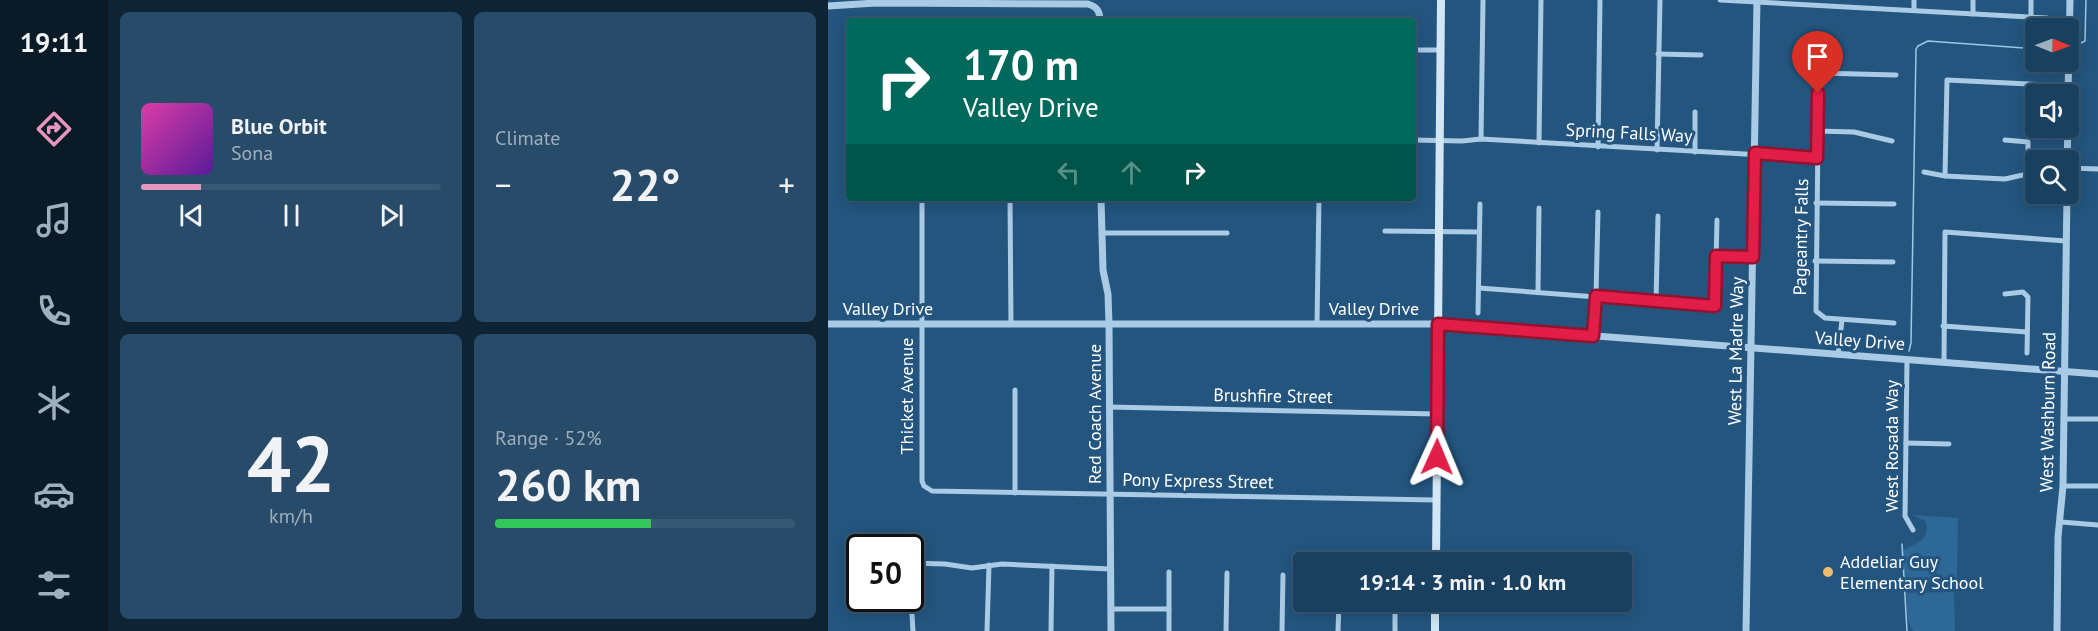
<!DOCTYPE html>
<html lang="en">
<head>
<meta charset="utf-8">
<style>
	:root { --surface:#1a405f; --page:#274b68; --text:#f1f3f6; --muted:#9fafbd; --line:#385974; --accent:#e797bd }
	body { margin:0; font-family:"PT Sans",sans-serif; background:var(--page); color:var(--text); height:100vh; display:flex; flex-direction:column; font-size:22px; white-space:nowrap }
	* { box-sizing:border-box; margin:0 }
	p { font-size:20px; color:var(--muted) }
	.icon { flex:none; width:33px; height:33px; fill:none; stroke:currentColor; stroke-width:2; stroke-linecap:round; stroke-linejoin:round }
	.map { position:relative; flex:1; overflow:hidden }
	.details { display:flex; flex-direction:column; gap:12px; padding:12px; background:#0e2334; width:720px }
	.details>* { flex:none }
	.hud { position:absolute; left:18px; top:18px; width:570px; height:183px; border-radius:6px; box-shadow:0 3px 15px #0003,0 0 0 2px var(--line); background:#00695c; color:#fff; overflow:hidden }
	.needle { width:39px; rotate:91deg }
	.fabs { position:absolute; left:1197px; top:18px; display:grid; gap:12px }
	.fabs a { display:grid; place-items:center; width:54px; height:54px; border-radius:6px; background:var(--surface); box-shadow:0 3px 15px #0003,0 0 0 2px var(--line); font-size:30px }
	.speed { position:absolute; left:18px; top:534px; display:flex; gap:12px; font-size:30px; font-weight:700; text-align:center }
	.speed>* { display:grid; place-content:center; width:78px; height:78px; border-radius:50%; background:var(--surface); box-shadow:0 3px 15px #0003,0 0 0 2px var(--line); line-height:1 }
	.speed .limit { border:3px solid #111; border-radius:9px; background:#fff; color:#111 }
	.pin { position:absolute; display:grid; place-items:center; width:51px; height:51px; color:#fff; margin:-62px -26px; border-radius:50% 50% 50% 0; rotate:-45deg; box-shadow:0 0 6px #0007 }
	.pin .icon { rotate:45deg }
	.me { position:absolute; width:66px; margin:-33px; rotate:1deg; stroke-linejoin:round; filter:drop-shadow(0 0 4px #0008) }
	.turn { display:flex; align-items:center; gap:21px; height:126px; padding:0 18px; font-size:27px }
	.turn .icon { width:78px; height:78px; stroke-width:2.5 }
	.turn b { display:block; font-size:42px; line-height:51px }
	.lanes { display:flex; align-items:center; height:57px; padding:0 18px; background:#0003; justify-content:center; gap:30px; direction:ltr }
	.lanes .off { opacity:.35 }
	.big { font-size:45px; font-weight:700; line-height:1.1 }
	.details .card { flex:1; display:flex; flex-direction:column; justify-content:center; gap:9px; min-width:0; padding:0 21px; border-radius:9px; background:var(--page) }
	.details .dial { align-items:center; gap:0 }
	.dial b { font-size:78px; line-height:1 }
	.song { display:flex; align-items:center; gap:18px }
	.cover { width:72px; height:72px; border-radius:9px; background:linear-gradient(135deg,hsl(320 70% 55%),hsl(270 70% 35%)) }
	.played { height:6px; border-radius:3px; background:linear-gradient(90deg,var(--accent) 20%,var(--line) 20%) }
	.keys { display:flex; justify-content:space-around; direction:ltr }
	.heat { display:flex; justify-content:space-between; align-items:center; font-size:33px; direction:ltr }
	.charge { height:9px; border-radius:4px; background:linear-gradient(90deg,#34c759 52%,var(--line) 0) }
	.details .tiles { flex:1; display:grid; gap:12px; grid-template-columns:repeat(2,1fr) }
	.trip { position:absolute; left:465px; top:552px; width:339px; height:60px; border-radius:6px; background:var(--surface); box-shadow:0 3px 15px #0003,0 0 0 2px var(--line); font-weight:700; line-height:60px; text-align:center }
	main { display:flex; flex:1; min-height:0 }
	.menu { display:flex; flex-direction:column; width:108px; justify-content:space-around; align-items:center; background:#0a1a26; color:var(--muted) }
	.menu .icon { width:42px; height:42px }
	.menu .selected { color:var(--accent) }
	.menu b { font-size:27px; color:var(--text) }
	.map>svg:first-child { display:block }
</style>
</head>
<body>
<main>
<nav class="menu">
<b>19:11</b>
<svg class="icon selected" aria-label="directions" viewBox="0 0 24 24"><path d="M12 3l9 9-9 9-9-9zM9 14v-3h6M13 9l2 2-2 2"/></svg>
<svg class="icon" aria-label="music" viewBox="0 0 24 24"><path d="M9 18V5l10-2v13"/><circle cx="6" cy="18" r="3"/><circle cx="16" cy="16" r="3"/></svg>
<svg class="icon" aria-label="phone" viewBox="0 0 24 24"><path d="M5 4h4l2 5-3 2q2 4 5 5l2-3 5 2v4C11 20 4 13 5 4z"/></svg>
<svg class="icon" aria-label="climate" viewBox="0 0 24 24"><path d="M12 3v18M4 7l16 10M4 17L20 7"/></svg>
<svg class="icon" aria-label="car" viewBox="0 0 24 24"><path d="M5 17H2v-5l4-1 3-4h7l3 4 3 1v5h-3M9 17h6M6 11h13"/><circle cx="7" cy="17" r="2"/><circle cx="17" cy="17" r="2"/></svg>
<svg class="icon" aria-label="filters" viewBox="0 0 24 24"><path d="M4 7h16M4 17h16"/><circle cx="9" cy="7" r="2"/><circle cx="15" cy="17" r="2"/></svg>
</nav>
<section class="details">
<div class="tiles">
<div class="card">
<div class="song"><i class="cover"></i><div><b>Blue Orbit</b><p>Sona</p></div></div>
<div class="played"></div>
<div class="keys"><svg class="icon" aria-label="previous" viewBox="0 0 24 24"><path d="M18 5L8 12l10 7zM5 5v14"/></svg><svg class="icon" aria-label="pause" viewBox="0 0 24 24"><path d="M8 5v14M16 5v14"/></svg><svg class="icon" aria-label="next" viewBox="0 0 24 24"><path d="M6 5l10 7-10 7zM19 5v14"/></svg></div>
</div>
<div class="card"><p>Climate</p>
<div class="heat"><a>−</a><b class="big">22°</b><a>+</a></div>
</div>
<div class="card dial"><b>42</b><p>km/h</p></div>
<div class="card"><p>Range · 52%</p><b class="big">260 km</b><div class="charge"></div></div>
</div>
</section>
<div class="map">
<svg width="1270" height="631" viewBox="0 0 1270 631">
	<rect width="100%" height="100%" fill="#23557f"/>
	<g fill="#2e6897">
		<path d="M1085,515l45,3 -1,59h-2l-2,6 -49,-1 -1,-32c14,-7 29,-11 22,-29z"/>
		<path d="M1126,592l1,39h-42l-5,-10 -2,-28z"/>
	</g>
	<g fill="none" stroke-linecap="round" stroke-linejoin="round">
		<g stroke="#9dc8e7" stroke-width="1.5">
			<path d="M1251,44l6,-3 1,-41"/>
			<path d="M1081,351l2,-8 5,-294 2,-3 10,-5 108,8"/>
			<path d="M1074,544l5,87"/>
		</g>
		<g stroke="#a9cbe6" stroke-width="5">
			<path d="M892,0l327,18"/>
			<path d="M1086,10v-10"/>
			<path d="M1145,14v-14"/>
			<path d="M1203,17v-17"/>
			<path d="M585,50h27"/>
			<path d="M991,51l-3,260 9,7 69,5"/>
			<path d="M830,54l43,1"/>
			<path d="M990,73l78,2"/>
			<path d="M989,131l37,1 38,9"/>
			<path d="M653,139l2,-139"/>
			<path d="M585,140l49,1 19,-2 336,19"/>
			<path d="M1177,140l23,2v31"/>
			<path d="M711,143l2,-143"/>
			<path d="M770,147l2,-147"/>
			<path d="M829,150l3,-150"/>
			<path d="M867,152v-40"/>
			<path d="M1240,168l30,1"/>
			<path d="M1096,172l21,4 60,3 31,-7"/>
			<path d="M1117,176l2,-96 122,6"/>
			<path d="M94,198v283l2,5 8,5 504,9"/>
			<path d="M182,198l1,126"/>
			<path d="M988,203l78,1"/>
			<path d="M557,231l94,1"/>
			<path d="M274,233h125"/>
			<path d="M888,256l37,1"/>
			<path d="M987,261l78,1"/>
			<path d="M651,288l236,18 2,-86"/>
			<path d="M710,292l1,-84"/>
			<path d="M1177,294l18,-2 5,5 -1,56"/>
			<path d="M828,302l2,-86"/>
			<path d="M650,313l2,-109"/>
			<path d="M489,324l2,-126"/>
			<path d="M1115,326l84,6"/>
			<path d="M765,336l3,-40 2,-84"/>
			<path d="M1010,355l4,-35"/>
			<path d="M1079,360l-2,156 8,14"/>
			<path d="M1116,363l1,-131 121,9"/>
			<path d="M187,390v103"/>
			<path d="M281,407l328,7"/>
			<path d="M1236,419h34"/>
			<path d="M1078,443l43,1"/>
			<path d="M1235,486h35"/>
			<path d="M1233,522l37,3"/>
			<path d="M82,563l35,1 27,4 30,-4 108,5"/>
			<path d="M82,583l3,48"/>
			<path d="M283,609h58"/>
			<path d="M159,631l2,-66"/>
			<path d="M223,631l1,-65"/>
			<path d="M341,631v-59"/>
			<path d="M398,631l1,-58"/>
			<path d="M454,631l1,-56"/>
			<path d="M510,631l1,-29"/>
			<path d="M567,631v-29"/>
		</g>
		<g stroke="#a9cbe6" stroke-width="7">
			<path d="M0,6l48,-3 212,1c9,3 12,7 12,17"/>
			<path d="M1240,94l2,-94"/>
			<path d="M1239,160l1,-32"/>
			<path d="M273,198l2,72 5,24 1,30 2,307"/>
			<path d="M0,324h610l660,50"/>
			<path d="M918,631l11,-631"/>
			<path d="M1229,631l1,-94 5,-51 4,-292"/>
		</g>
		<g stroke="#d3e6f6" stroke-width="8">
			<path d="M608,562l5,-562"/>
			<path d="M607,631v-29"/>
		</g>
	</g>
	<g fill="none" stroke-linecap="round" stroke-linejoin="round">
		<g stroke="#92132f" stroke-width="15">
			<path id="route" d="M609,457l1,-133 155,12 3,-40 119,10 1,-50 37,1 2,-104 62,5 1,-65"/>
		</g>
		<use href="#route" stroke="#e11d48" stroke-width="10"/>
	</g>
	<circle fill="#f1bd6d" stroke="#23557f" stroke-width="2" cx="1000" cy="572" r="6"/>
	<g text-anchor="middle" stroke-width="6" stroke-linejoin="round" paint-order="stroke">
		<g font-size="18" fill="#fff" stroke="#23557f">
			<text transform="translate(801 133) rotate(3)" y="6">Spring Falls Way</text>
			<text transform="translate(973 237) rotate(-89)" y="6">Pageantry Falls</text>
			<text x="60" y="315">Valley Drive</text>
			<text x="546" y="315">Valley Drive</text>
			<text transform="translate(1032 341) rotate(4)" y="6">Valley Drive</text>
			<text transform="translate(908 351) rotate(-89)" y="6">West La Madre Way</text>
			<text transform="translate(79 396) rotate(-90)" y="6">Thicket Avenue</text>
			<text transform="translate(445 396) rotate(1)" y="6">Brushfire Street</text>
			<text transform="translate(1220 412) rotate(-89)" y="6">West Washburn Road</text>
			<text transform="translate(267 414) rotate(-90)" y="6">Red Coach Avenue</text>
			<text transform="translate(1064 446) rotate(-90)" y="6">West Rosada Way</text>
			<text transform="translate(370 481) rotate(1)" y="6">Pony Express Street</text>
		</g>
		<g font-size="18" fill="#fff" stroke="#23557f" text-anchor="start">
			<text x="1012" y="568">Addeliar Guy<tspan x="1012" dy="21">Elementary School</tspan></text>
		</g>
	</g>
</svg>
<div class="fabs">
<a><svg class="needle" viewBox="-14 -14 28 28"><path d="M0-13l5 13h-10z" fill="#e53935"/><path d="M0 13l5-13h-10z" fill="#9fafbd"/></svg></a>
<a><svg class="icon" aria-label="sound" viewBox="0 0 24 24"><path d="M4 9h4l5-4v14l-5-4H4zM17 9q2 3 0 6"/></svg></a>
<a><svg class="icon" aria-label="search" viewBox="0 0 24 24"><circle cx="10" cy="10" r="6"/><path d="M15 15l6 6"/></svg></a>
</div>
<div class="speed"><div class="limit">50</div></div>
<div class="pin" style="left:990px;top:93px;background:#d93025"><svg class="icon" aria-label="arrive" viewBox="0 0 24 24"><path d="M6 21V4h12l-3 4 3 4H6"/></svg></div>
<svg class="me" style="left:609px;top:457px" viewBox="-20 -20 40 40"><path d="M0-17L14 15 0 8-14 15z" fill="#e11d48" stroke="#fff" stroke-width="4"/></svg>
<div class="trip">19:14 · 3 min · 1.0 km</div>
<div class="hud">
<div class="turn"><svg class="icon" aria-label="right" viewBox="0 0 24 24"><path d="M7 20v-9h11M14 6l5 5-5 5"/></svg><div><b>170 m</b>Valley Drive</div></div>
<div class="lanes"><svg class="icon off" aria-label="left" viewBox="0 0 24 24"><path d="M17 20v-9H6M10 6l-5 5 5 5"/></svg><svg class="icon off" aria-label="ahead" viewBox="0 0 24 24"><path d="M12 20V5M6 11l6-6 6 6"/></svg><svg class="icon" aria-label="right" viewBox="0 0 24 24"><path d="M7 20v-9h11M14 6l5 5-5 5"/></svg></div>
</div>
</div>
</main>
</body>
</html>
